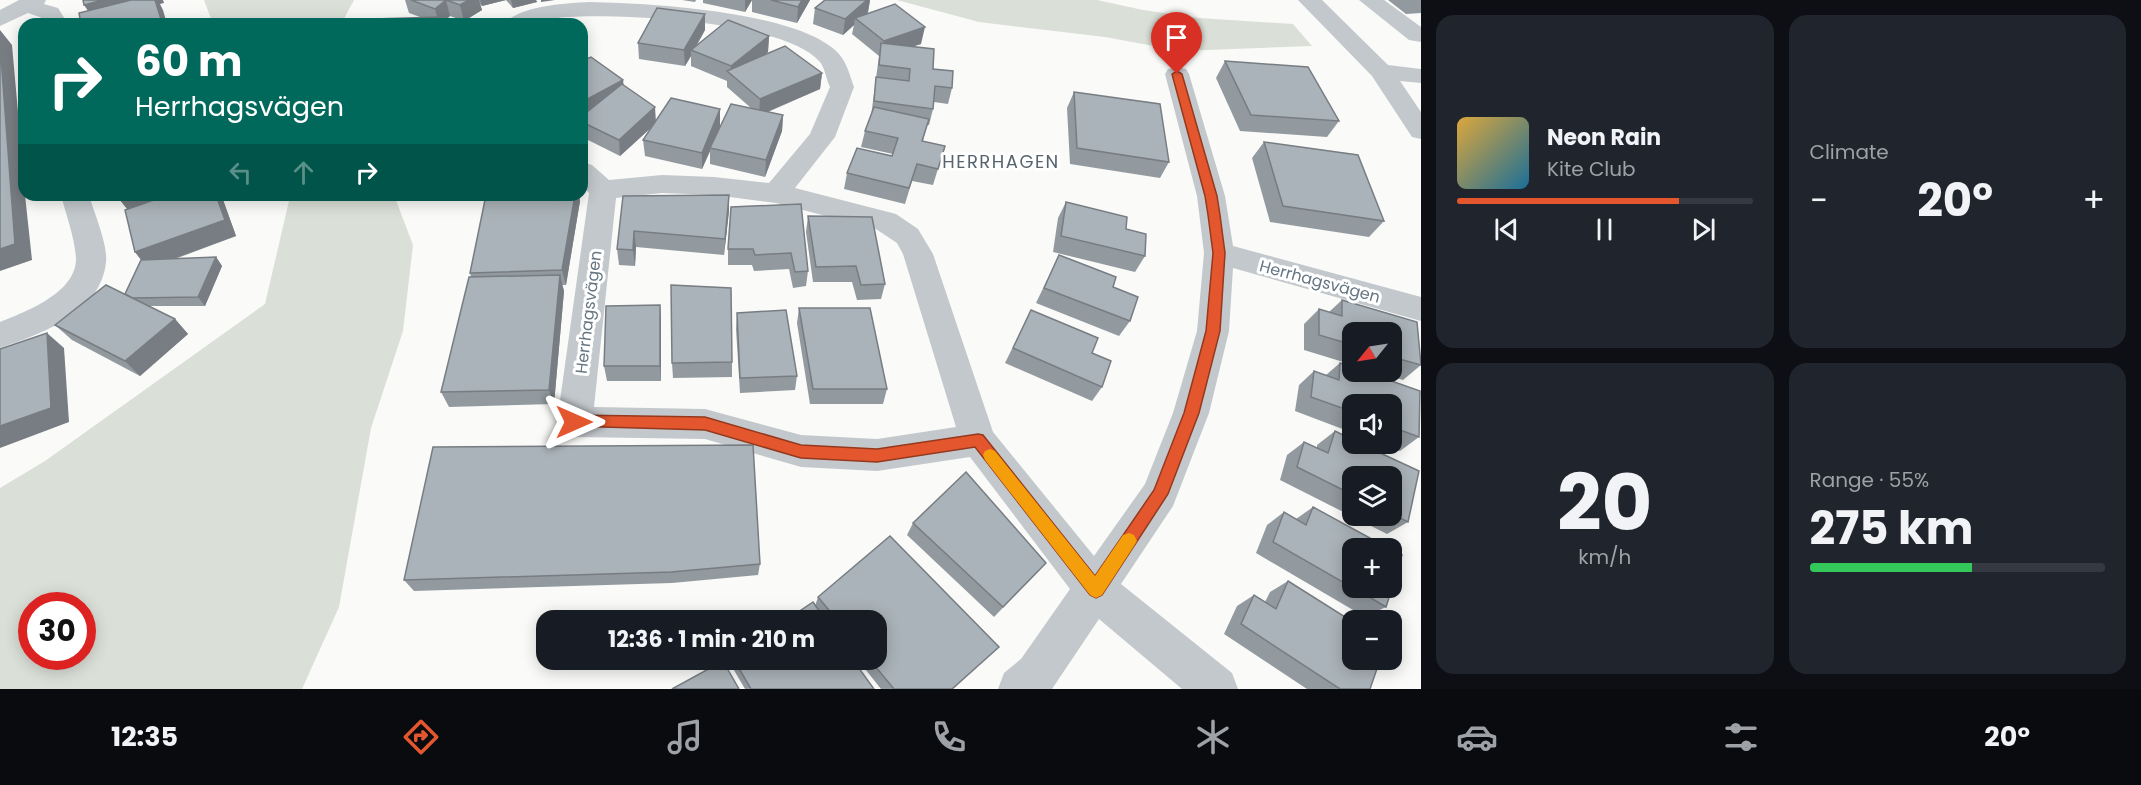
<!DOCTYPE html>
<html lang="en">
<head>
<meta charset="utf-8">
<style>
	:root { --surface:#171b24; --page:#20242c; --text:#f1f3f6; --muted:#9ea1a6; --line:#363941; --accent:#e4572e }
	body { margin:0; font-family:Poppins,sans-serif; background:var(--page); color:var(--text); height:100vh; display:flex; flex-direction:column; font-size:22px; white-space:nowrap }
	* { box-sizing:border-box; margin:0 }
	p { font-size:20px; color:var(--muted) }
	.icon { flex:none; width:33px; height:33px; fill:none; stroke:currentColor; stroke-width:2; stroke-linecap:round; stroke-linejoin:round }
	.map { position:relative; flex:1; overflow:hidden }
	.panel { display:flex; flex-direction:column; gap:15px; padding:15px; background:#0d0f14; width:720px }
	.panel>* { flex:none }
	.top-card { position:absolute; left:18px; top:18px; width:570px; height:183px; border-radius:18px; box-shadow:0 3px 15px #0003; background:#00695c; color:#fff; overflow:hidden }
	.needle { width:39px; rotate:240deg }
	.tools { position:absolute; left:1342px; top:322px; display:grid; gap:12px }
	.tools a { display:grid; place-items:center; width:60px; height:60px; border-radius:12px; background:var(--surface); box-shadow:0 3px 15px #0003; font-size:30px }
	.speed { position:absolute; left:18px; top:592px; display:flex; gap:12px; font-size:30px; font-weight:700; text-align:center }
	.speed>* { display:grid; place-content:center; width:78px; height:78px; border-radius:50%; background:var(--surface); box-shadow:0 3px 15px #0003; line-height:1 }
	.speed .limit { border:9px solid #d22; background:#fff; color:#111 }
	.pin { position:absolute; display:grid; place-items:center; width:51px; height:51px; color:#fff; margin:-62px -26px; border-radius:50% 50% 50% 0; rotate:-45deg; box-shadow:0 0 6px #0007 }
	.pin .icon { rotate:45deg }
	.me { position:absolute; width:66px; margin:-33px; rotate:90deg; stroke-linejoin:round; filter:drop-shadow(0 0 4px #0008) }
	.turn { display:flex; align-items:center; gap:21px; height:126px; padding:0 18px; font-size:27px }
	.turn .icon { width:78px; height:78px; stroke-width:2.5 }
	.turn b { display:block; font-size:42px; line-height:51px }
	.lanes { display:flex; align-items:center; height:57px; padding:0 18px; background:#0003; justify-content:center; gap:30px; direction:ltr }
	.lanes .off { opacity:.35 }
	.big { font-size:45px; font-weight:700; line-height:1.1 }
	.panel .card { flex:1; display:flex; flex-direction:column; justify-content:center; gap:9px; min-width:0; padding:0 21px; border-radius:18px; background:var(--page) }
	.panel .dial { align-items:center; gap:0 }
	.dial b { font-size:78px; line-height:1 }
	.song { display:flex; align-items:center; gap:18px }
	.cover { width:72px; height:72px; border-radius:9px; background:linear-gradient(135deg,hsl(40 70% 55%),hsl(200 70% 35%)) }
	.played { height:6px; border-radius:3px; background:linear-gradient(90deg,var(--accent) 75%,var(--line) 75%) }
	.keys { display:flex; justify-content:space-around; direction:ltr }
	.heat { display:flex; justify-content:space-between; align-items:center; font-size:33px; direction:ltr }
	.charge { height:9px; border-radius:4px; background:linear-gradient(90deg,#34c759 55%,var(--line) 0) }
	.panel .tiles { flex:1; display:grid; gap:15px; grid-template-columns:repeat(2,1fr) }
	.trip { position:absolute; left:536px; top:610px; width:351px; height:60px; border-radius:18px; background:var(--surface); box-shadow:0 3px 15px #0003; font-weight:700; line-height:60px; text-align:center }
	.menu { display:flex; height:96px; justify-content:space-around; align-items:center; background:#090b0e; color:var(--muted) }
	.menu .icon { width:42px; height:42px }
	.menu .selected { color:var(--accent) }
	.menu b { font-size:27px; color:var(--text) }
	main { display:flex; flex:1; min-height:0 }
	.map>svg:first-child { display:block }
</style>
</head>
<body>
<main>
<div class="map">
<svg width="1421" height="689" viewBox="0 0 1421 689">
	<rect width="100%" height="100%" fill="#fafaf8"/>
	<g fill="#dadfd7" fill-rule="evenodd">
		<path d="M204,0h150l-13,24h-128z"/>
		<path d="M897,0h200l46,10 56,8 94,6 19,22 -131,5 -76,-14 -126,-15z"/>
		<path d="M286,195h108l19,50 -10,86 -32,97 -32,179 -37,82h-302v-201l45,-27 220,-157 24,-103zM32,606h50v51h-50z"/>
	</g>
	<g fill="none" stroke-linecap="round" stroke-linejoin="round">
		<g fill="#c3c8cc" fill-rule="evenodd">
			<path d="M19,0h27l-2,4 14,4 10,16h-22l-4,-6 -14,-5 -28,13v-16z"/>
			<path d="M1298,0h24l66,65 33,4v14l-21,-2 21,31v27l-9,-2 -40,-61z"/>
			<path d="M1359,0h25l37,27v15l-12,-2z"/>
			<path d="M589,2c58,1 211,9 250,52 8,9 11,22 15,33l-19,50 -40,51 101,26 22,15 15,25 60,178 101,124 51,-72 28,-71 24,-82 7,-78 -7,-57 -32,-122 3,-5 9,-2 9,2 3,5 36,122 8,50 188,51v24l-188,-53 -4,63 -20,82 -36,93 -52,78 111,89 6,16h-56l-83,-70 -47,70h-54l6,-16 17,-14 49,-70 -100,-132 -93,14 -76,-4 -96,-28 -130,-2 -13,-4 -5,-11 32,-229 -7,-7v-24l10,3 17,15 53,-5 52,2 55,6 41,-49 20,-47c-4,-8 -5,-19 -10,-25 -37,-42 -198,-48 -252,-45 -12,0 -21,4 -31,7 -10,2 -22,0 -32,0 12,-18 63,-21 84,-22zM662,193l52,2 62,8 100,26 21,14 6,11 53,173 -79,12 -76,-4 -96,-26 -111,-2 22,-209z"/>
			<path d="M61,195h28c5,18 19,49 17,67 -5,51 -65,72 -106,86v-26c25,-10 76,-29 76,-63 -1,-21 -10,-44 -15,-64z"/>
		</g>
	</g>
	<g fill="#929a9f" fill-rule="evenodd">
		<path d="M405,0h101l-24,6 -2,-2 2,6 -18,11 -14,-5 -8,7 -22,-6 -11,-4z"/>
		<path d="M506,0h30l1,2 -24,6z"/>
		<path d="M682,0h14l-1,2z"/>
		<path d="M703,0h49l-7,12 -42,-9z"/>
		<path d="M752,0h58l-13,23 -45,-11z"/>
		<path d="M825,0h45l-2,12 -1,2 54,30 -8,2 39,42 -4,16 -14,-2 -1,7 -4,16h-2l-4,16 22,5 -12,39 -21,-4 -7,23 -61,-15 3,-16 45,-17 1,-2 -32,-7 4,-16 6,-15 8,-60 -27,-22 2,-9 -11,10 -30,-11 2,-16z"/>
		<path d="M1388,0h33v13l-15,1z"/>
		<path d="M705,30l-8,15 72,-9 -1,16 -5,4 59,17 -2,16 -52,23 15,3 -1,16 -17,46 -55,-13v-13l-8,18 -57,-13 -2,-16 8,-12 -31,28 -38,-19v-85l3,3v5l39,25 32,35 64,-11v17l31,-18 -24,-21v-6l-36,-15v-10l-6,10 -46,-7 -1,-16z"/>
		<path d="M1225,61l114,60 -12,16 -87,-6 -24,-53z"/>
		<path d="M1074,92l95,70 -9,16 -90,-14 -3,-56z"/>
		<path d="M1264,142l120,79 -15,16 -99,-15 -18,-64z"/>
		<path d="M486,195h93l1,6 -14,84h-4l2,6 -10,113 -105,3 -8,-15 30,-115 -1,-4z"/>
		<path d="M729,195v16l-5,44 -88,-8 -1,19 -16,-1 -2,-16 6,-53z"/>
		<path d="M222,197l14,39 -61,23 41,-2 6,9 -17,40h-56l26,13 13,15 -48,42 -68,-36 -17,-15 70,-31 16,-34 -6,-8 -8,-43 -7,-9z"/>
		<path d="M1066,202l60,27 19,27 -10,16 -82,-20 5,-34z"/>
		<path d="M801,204l7,67 -2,15 -13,2 -4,-19 -35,2 -2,-6h-24v-16z"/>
		<path d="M808,216l77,68 -4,15 -24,1 -5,-18h-39l-7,-50z"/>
		<path d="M1059,255l54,32 17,34 -11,15 -83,-33z"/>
		<path d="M1342,300l75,22 4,43 -18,15 -27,-8h16v-39h-39v32l-49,-15v-26l15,-15 10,3z"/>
		<path d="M660,305l1,16v60h-54l-3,-15z"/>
		<path d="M799,308l88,81 -4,15h-73l-13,-81z"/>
		<path d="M1031,310l61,43 10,34 -10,14 -87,-38z"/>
		<path d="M737,313l60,63 -2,14 -55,3 -4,-64z"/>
		<path d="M732,362v15l-59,1 -1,-15z"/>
		<path d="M1340,363l13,4v5h13l54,19 -1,46 -19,14 -19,-7h11v-39h-39v28l-58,-22 4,-26 15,-14 12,4z"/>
		<path d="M1335,431l18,9v4h8l58,27 -11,51 -21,12 -107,-54 7,-25 17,-13 13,6v-3zM1353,477h39v39h-39z"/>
		<path d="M1313,507l73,100 -21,10 -109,-64 11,-28 17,-13 12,7z"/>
		<path d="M913,523l133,40 -52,54 -87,-82z"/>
		<path d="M760,564l-2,11 -86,8 -258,8 -10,-11z"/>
		<path d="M1288,581l82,108h-63l-83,-55 13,-28 17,-11 11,7 5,-10z"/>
		<path d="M818,597l181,50 -46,42h-72l-23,-29h18v-39h-50l-11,-15z"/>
		<path d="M731,660h122l21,29h-129l-14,-24z"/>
	</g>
	<g fill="#777d82">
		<path d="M103,0h60l1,3 -4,1 3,6 4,14h-24l-48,-3 -11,-16z"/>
		<path d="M446,0l4,16 -8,7v1h-3l-4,-15z"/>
		<path d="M469,0h10l3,10 -18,11 -4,-16z"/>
		<path d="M480,0h26l-24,6z"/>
		<path d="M511,0h25l1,2 -24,6z"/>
		<path d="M541,0h14l-14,2z"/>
		<path d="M745,0h7l-7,12z"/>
		<path d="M802,0h8l-13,23 1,-16z"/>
		<path d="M867,0h3l-2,12 -9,9 -4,-3 -1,7 -11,10 2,-16z"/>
		<path d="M705,14v16l-12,21 -2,-1v6l-6,10 -1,-16z"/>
		<path d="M925,27l-4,17 -40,13 3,-16z"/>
		<path d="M0,30l12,15 12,134v16h1l7,65 -32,11z"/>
		<path d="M769,36l-1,16 -33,26 -5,-4 1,-8z"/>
		<path d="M585,55l2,16 -5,2v-17z"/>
		<path d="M822,73l-2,16 -61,26 1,-16z"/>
		<path d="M623,80l2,17 -43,22v-17z"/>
		<path d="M655,107l1,16 -36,33 -1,-16z"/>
		<path d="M720,109v17l-10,22v3l-8,18v-16z"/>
		<path d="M783,115l-1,16 -17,46 1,-17z"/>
		<path d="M135,195h60l-62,21 -13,-16z"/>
		<path d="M216,195h5l1,2 14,39 -88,32 -13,-16z"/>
		<path d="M575,195h4l1,6 -14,84 -4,-15z"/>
		<path d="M729,195v16l-5,44 1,-16z"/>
		<path d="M634,231l2,16 -1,19 -2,-16z"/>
		<path d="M216,257l6,9 -17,40 -7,-9z"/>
		<path d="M560,275l4,16 -10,113 -5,-14z"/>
		<path d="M660,305l1,16v60l-1,-15z"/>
		<path d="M175,319l13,15 -48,42 -15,-15z"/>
		<path d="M47,333l17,15 5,74 -69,26v-22z"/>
	</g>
	<g fill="#aab3b9" stroke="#777d82" stroke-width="1.5">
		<path d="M83,0h20l-19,5z"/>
		<path d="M131,0h24l6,19 -18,5h-62l-2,-11z"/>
		<path d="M411,0h58l-9,5 -14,-5 -11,9z"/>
		<path d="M771,0h31l-4,7z"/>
		<path d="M825,0h42l-22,19 -30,-11z"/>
		<path d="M895,4l30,23 -41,14 -29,-23z"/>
		<path d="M657,8l48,6 -21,36 -46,-7z"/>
		<path d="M440,17l-1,7h-66l1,-5z"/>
		<path d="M728,20l41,16 -38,30 -40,-16z"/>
		<path d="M881,43l53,6 -1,20 20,2 -1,17 -17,-2 -2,23 -59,-8 2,-24 33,4 1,-12 -31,-4z"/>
		<path d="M0,44l15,200 -15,5z"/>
		<path d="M785,46l37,27 -62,26 -33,-28z"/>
		<path d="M591,57l32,23 -41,22v-41z"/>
		<path d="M1225,61l83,6 31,54 -88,-6z"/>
		<path d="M622,84l33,23 -36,33 -37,-18v-6z"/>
		<path d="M1074,92l86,12 9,58 -92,-14z"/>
		<path d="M671,98l49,11 -18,44 -59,-13z"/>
		<path d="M731,104l52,11 -17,45 -56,-12z"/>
		<path d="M874,107l55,12 -7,22 23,5 -7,23 -21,-5 -8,24 -62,-15 10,-25 35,8 6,-18 -33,-7z"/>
		<path d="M1264,142l94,13 26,66 -101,-15z"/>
		<path d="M118,195h17l-15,5z"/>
		<path d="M168,195h48l9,25 -90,32 -10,-42z"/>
		<path d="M486,195h89l-13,75 -92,3z"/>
		<path d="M729,195l-4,44 -91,-8 -1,19 -16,-1 6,-53z"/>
		<path d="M1066,202l61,15 -1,12 20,5 -1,22 -84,-20z"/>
		<path d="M801,204l7,67 -13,1 -4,-19 -36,2 -2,-6h-25l3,-42z"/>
		<path d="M808,216l64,1 13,67 -24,1 -5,-19 -40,1z"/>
		<path d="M1059,255l57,22 -3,10 25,10 -8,24 -86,-33z"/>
		<path d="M216,257l-18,40 -66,1 -7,-4 16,-34z"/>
		<path d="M560,275l-11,115 -108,2 28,-115z"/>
		<path d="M106,285l69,34 -50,42 -70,-36z"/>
		<path d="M671,285l60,3 1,74 -60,1z"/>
		<path d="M1342,300l75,22 4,43 -29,-8v-24h-39v12l-34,-10v-26l23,7z"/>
		<path d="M660,305v61h-56l2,-60z"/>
		<path d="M799,308h71l17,81h-74z"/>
		<path d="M786,310l11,66 -57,2 -3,-65z"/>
		<path d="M1031,310l67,28 -6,15 19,8 -9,26 -89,-39z"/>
		<path d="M47,333l4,75 -51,18v-77z"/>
		<path d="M1340,363l13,4v5h13l54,19 -1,46 -27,-10v-22h-39v7l-42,-15 3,-26 25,9z"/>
		<path d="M1335,431l18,9v4h8l58,27 -11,51 -16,-8v-37h-39v18l-56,-28 7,-25 24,11z"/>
		<path d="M753,445l7,119 -89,8 -267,8 29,-133z"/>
		<path d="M966,472l80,91 -43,44 -90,-84z"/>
		<path d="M1313,507l77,42h-37v39l-80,-46 11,-30 22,13z"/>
		<path d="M890,536l109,111 -47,42h-58l-24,-29h6v-39h-38l-20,-24z"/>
		<path d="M1392,550l10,5 -10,33z"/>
		<path d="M1288,581l65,41v38h27l-10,29h-30l-99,-65 13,-29 22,14z"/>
		<path d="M1354,588h38l-6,19z"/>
		<path d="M813,602l13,19h-41z"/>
		<path d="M734,660h119l21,29h-123z"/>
		<path d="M723,661l16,28h-67z"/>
	</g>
	<path fill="#e4572e" stroke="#94391e" stroke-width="1.5" d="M1177,71l5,3 35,122 3,19 5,38 -5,78 -21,82 -31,81 -66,101 -6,3 -6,-3 -115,-148 -98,15 -76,-4 -96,-28 -136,-4 -2,-4 2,-5 5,-2 131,2 96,28 76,4 101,-15 5,1 112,141 59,-86 30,-77 22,-82 7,-78 -5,-38 -3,-19 -33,-122z"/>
	<path fill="#f59e0b" d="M990,449l5,2 100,125 28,-41 6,-2 5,2 3,6 -3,5 -32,49 -6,3 -6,-3 -105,-135 -2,-5 2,-4z"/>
	<g text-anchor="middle" stroke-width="6" stroke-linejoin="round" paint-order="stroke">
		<g font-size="16" fill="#657683" stroke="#fff">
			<text transform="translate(1320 281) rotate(15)" y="6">Herrhagsvägen</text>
			<text transform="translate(588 312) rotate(-83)" y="6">Herrhagsvägen</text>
		</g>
		<g font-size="18" letter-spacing="1.5" fill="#57646e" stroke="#fff">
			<text x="1001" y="168">HERRHAGEN</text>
		</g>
	</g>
</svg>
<div class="tools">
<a><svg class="needle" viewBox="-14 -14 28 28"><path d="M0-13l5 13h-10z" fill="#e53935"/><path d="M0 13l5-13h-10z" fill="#9ea1a6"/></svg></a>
<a><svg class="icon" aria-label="sound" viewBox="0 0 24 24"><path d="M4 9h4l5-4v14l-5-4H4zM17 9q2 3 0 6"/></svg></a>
<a><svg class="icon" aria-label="layers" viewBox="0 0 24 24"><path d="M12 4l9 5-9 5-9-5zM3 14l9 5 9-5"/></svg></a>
<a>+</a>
<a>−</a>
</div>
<div class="speed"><div class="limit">30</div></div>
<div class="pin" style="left:1177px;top:74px;background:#d93025"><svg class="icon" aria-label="arrive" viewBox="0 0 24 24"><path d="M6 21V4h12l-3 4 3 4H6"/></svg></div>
<svg class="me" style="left:574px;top:422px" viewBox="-20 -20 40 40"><path d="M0-17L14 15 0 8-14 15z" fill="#e4572e" stroke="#fff" stroke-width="4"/></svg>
<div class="trip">12:36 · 1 min · 210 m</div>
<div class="top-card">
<div class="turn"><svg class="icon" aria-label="right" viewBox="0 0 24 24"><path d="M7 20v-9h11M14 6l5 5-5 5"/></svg><div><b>60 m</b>Herrhagsvägen</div></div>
<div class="lanes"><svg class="icon off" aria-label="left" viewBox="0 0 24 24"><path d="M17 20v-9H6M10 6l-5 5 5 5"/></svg><svg class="icon off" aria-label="ahead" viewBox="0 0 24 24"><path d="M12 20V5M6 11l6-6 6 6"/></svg><svg class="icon" aria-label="right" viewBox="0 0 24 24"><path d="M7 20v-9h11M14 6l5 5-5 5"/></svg></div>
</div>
</div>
<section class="panel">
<div class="tiles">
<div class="card">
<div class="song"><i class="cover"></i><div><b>Neon Rain</b><p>Kite Club</p></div></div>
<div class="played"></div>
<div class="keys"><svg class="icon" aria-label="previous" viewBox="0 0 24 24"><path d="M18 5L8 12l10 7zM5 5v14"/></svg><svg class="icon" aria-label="pause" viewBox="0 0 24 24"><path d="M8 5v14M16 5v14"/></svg><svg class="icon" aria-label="next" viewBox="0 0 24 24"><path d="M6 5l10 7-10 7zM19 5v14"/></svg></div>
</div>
<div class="card"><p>Climate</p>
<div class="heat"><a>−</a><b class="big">20°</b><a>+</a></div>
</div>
<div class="card dial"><b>20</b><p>km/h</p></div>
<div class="card"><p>Range · 55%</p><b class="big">275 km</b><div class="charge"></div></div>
</div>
</section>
</main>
<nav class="menu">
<b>12:35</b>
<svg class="icon selected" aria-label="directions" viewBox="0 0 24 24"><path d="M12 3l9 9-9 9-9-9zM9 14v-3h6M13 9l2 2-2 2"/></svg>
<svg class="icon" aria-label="music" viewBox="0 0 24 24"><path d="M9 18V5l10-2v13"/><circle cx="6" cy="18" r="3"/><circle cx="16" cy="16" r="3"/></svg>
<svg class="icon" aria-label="phone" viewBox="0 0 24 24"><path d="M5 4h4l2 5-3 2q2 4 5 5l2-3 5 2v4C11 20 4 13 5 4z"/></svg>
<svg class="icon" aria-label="climate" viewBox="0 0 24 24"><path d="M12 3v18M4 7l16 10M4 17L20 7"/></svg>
<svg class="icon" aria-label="car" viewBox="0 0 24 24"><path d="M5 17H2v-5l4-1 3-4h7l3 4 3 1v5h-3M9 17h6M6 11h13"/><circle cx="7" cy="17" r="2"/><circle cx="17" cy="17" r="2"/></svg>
<svg class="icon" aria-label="filters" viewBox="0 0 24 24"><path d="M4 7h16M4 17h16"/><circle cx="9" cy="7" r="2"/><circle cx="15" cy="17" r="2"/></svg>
<b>20°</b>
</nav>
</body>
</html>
